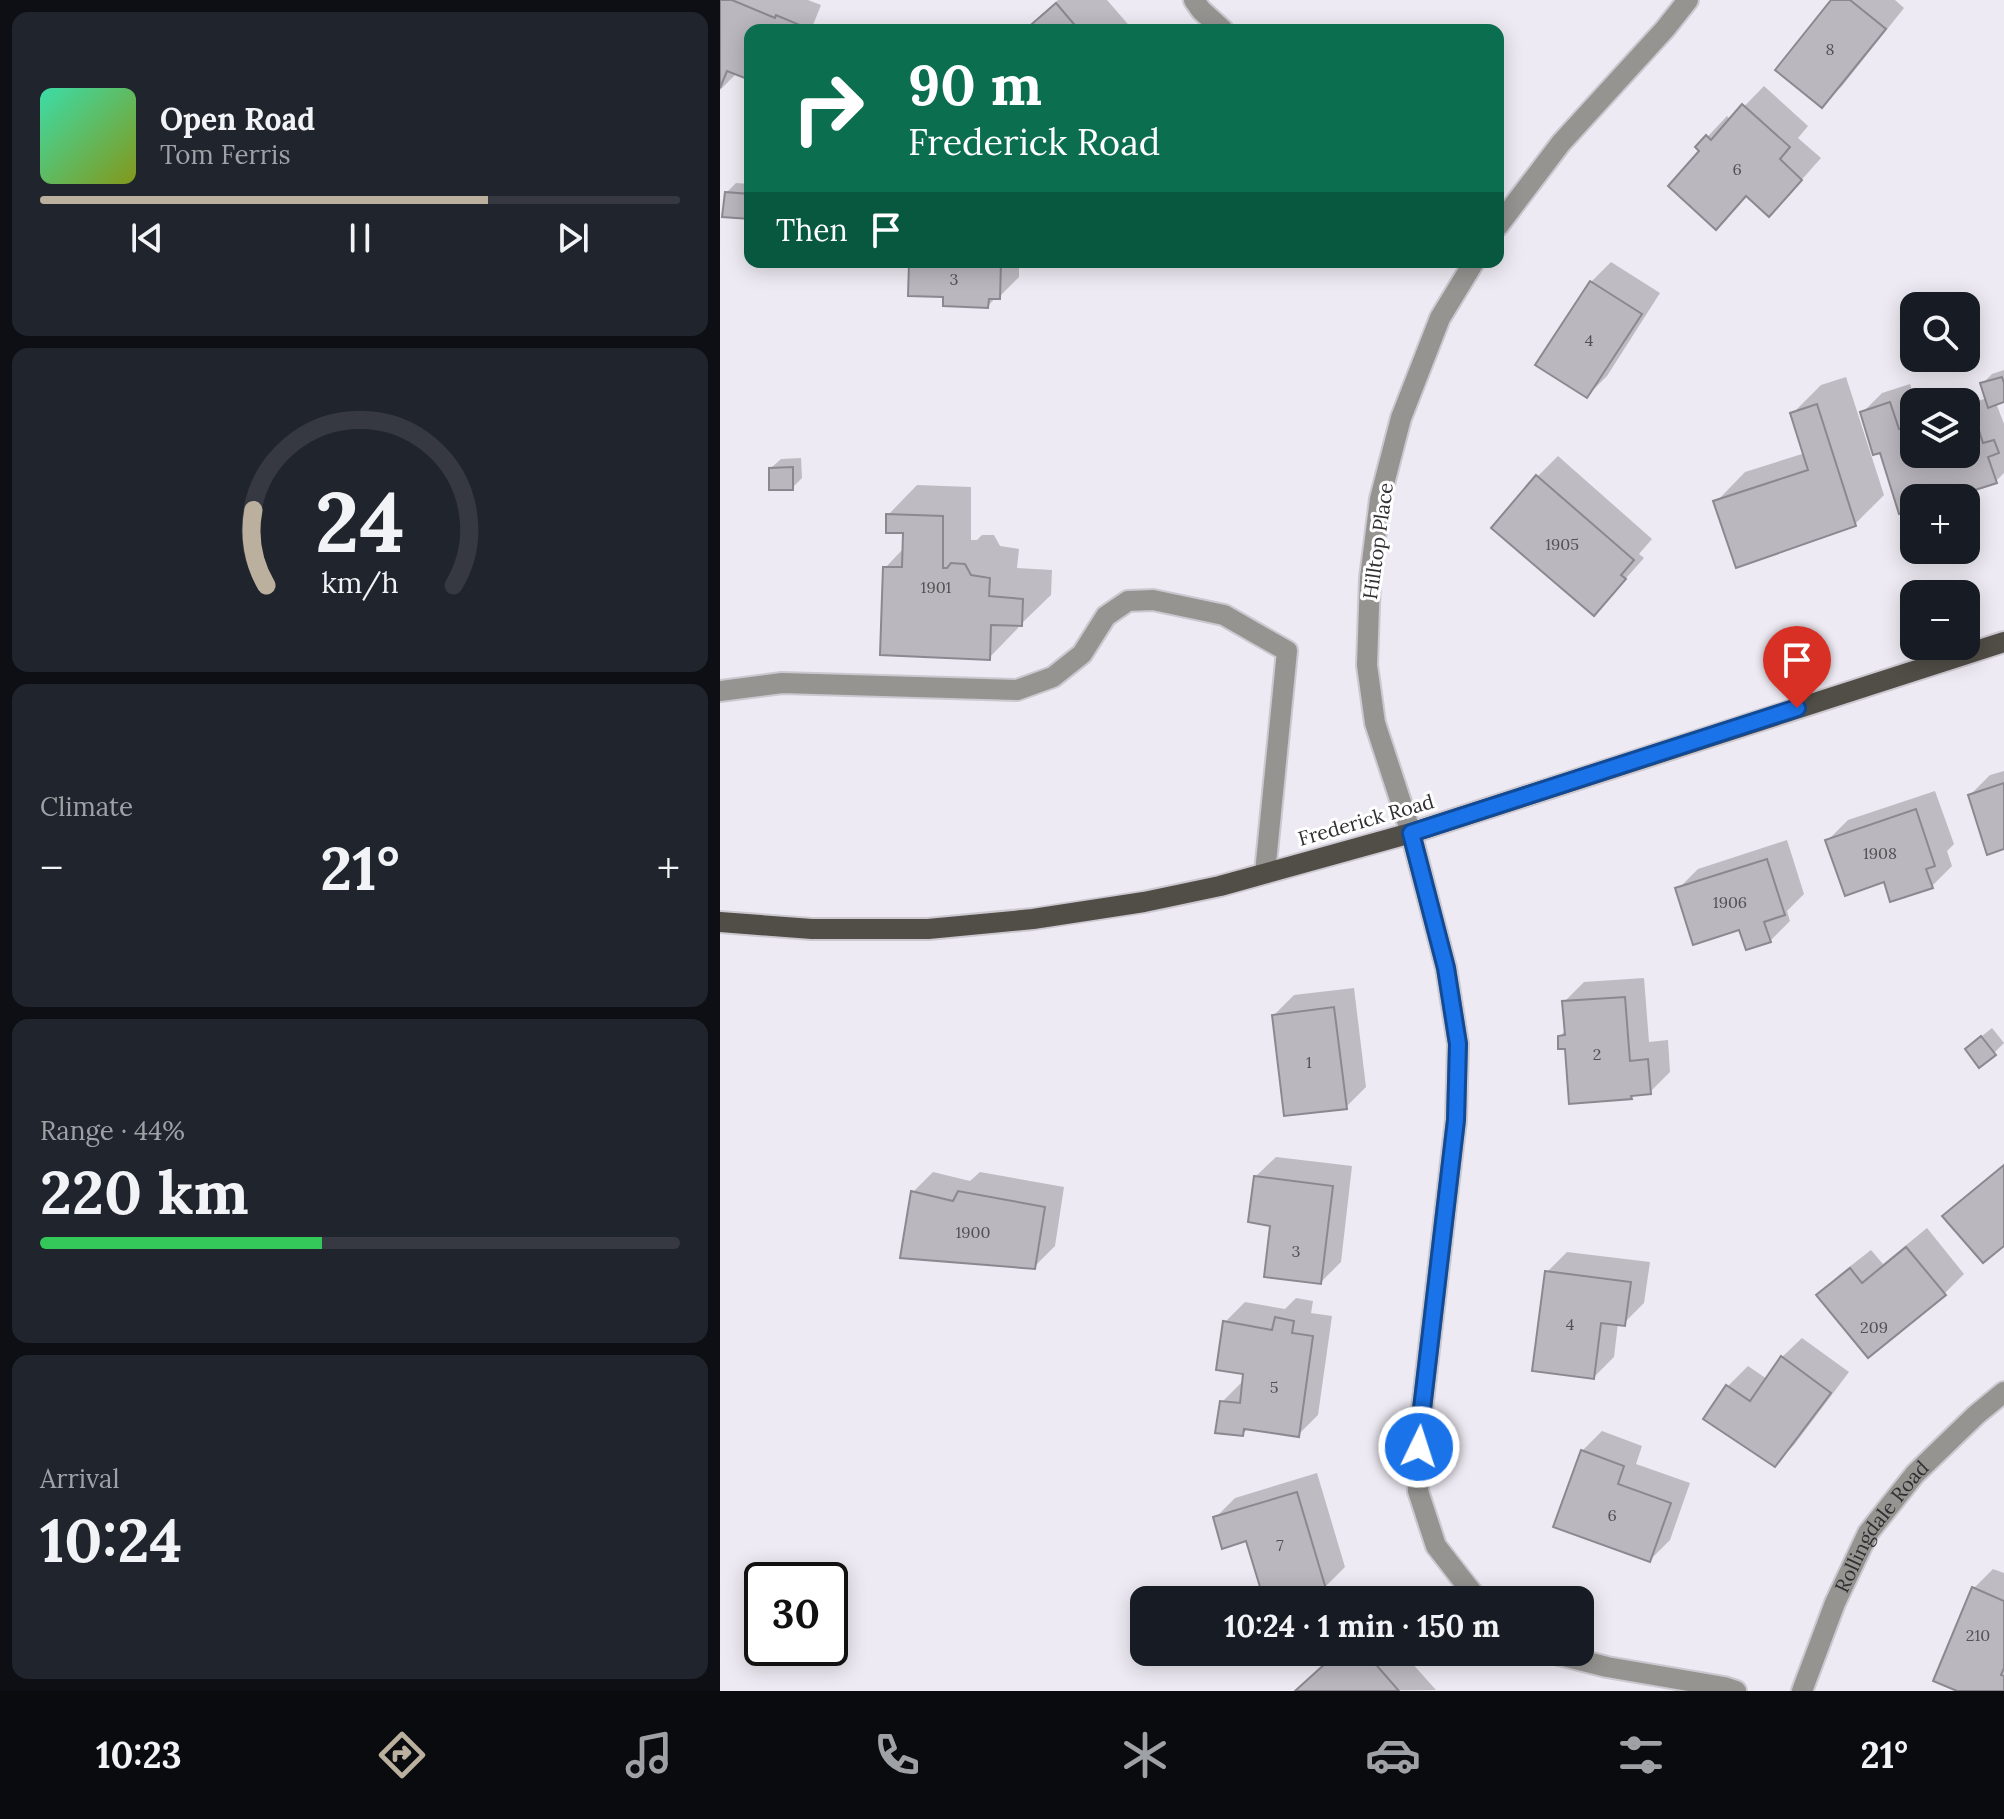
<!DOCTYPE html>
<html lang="en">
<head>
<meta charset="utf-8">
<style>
	:root { --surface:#171b24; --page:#20242c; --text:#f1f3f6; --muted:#9ea1a6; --line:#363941; --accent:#bbb09d }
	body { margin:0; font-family:Lora,serif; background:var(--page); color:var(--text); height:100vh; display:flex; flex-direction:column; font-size:30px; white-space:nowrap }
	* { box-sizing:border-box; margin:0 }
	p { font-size:26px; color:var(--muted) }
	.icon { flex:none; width:44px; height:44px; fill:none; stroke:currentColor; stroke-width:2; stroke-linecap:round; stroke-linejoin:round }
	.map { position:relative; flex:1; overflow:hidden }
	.sheet { display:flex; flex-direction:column; gap:12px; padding:12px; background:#0d0f14; width:720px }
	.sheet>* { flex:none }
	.hud { position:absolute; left:24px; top:24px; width:760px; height:244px; border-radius:16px; box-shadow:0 4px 20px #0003; background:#0b6e4f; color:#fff; overflow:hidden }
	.buttons { position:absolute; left:1180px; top:292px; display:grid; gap:16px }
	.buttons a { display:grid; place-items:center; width:80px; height:80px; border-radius:16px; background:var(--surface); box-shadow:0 4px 20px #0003; font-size:40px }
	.speed { position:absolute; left:24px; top:1562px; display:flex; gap:16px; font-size:40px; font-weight:700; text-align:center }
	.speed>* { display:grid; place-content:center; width:104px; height:104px; border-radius:50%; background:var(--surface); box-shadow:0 4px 20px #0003; line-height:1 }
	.speed .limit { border:4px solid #111; border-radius:12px; background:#fff; color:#111 }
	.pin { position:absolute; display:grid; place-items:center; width:68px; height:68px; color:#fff; margin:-82px -34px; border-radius:50% 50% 50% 0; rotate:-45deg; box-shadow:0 0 8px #0007 }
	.pin .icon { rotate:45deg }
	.me { position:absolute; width:88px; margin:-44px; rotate:4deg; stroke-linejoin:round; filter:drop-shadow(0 0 6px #0008) }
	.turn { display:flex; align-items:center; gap:28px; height:168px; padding:0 32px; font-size:36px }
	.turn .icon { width:104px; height:104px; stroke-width:2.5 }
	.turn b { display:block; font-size:56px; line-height:68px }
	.then { display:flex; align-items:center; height:76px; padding:0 32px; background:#0003; gap:16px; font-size:30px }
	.big { font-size:60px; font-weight:700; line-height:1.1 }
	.sheet .card { flex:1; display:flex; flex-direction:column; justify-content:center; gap:12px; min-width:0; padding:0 28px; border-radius:16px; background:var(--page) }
	.sheet .dial { align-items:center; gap:0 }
	.dial svg { height:208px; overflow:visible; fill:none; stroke:var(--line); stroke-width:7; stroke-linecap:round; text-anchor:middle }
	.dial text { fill:var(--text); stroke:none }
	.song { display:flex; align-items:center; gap:24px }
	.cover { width:96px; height:96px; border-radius:12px; background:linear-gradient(135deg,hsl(160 70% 55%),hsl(70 70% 35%)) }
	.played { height:8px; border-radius:4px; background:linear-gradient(90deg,var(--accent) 70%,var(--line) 70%) }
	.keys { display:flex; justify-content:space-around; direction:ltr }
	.heat { display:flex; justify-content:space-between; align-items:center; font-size:44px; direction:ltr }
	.charge { height:12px; border-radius:6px; background:linear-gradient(90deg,#34c759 44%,var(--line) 0) }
	.trip { position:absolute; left:410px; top:1586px; width:464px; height:80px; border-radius:16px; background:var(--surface); box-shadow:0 4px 20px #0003; font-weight:700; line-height:80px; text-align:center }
	.menu { display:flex; height:128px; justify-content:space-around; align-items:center; background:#090b0e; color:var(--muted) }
	.menu .icon { width:56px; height:56px }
	.menu .on { color:var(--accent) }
	.menu b { font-size:36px; color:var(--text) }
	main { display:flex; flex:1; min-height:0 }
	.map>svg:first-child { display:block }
</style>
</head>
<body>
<main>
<section class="sheet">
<div class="card">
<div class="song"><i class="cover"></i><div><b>Open Road</b><p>Tom Ferris</p></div></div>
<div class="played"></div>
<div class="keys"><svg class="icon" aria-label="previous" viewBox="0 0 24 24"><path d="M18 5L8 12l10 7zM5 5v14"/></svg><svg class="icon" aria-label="pause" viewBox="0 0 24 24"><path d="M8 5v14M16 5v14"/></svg><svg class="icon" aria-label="next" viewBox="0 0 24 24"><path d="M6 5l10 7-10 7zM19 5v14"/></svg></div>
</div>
<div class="card dial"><svg viewBox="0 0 100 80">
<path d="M14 69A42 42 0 1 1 86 69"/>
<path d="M14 69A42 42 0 0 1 9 40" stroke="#bbb09d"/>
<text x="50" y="56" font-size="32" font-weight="700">24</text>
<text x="50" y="72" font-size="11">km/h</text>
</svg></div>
<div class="card"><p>Climate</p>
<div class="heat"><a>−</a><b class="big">21°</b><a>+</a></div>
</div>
<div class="card"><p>Range · 44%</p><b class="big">220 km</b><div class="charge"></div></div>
<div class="card"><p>Arrival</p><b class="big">10:24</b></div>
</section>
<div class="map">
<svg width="1284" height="1691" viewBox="0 0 1284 1691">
	<rect width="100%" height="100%" fill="#eeeaf3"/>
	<g fill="#0003">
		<path d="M0,0h88l13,5 -10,25h-61v48l-14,-4 -16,16z"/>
		<path d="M338,0h49l26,30h-108z"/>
		<path d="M1113,0h62l9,8 -62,78 -20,19z"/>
		<path d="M1044,86l44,40 -10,12 23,20 -32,36 -87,-43 -4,-4 29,-31 4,4z"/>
		<path d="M16,183l14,1v33l-24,-24z"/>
		<path d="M191,262h108v15l-20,20h-3l-8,9 -43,-10z"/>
		<path d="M891,262l49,31 -53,83 -20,20 4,-114z"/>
		<path d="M1284,370v30l-8,3 8,21v49l-8,8 -53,17h-29v9l-33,-56 -19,-38 20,-20 28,-9 6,18h-2v52h52v-49l21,-7 -5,-14 10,-10z"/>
		<path d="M1126,377l38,118 -29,29 -139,-22 29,-30 60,-19 -13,-39 29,-29z"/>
		<path d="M838,456l94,83 -13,15 5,4 -50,56 -101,-86 45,-52z"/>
		<path d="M81,458l1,20 -10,10 -21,-20 10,-9z"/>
		<path d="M197,485l54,2v53h6l5,-5h12l6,11 19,3 -2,19 35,2 -1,25 -30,29h-3v4l-29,30 -104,-90 19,-20 1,-16 -17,-17z"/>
		<path d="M1284,771v75l-34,-51 20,-20z"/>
		<path d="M1215,791l19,53 -7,7 5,15 -20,20 -47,-7 -57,-39 20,-20z"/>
		<path d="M1067,840l17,54 -17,17 3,10 -20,20 -29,-13 -63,-39 20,-20z"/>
		<path d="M924,978l5,64 19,-2 2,32 -20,20 -16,1 -3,4 -64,-50 -7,-11 6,-6 -2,-28 20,-20z"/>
		<path d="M634,988l12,99 -20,20 -72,-92 20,-20z"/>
		<path d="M1272,1028l12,15 -10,10 -17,-13z"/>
		<path d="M556,1157l76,9 -11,96 -20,20 -49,-58 -17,-47z"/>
		<path d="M1284,1164v80l-60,-28 20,-19z"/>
		<path d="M213,1172l37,9 10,-9 84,15 -9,59 -20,20 -122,-74z"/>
		<path d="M1207,1228l37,46 -20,20 -125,1 20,-20 32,-25 12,14z"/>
		<path d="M847,1252l83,10 -6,41 -20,20h-6l-4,34 -20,20 -47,-105z"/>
		<path d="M576,1298l17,3 -2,12 21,3 -14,99 -20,20 -49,-7 -7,6 -20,-32 20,-20h2l2,-10 -21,-50 20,-20 40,7z"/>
		<path d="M1082,1338l47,34 -55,73 -20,20 -69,-47 23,-32 20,-20 19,13 15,-22z"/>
		<path d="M882,1431l40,15 -6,18 54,19 -20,57 -20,20 -68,-109z"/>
		<path d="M597,1473l28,94 -20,20 -43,13h-16l-18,-62 -33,-20 20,-20z"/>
		<path d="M1273,1569l11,4v118h-42l11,-102z"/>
		<path d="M619,1652h63l34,38 -139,1z"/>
	</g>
	<g fill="#bbb7bf" stroke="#8c8890" stroke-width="2">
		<path d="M0,0h12l43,18 1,-3 26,11 -2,4h-50v50l-23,-9 -7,17z"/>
		<path d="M1111,0h19l36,29 -64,79 -47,-38z"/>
		<path d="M336,3l23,27h-54z"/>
		<path d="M1022,104l48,43 -10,12 22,21 -33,37 -23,-21 -30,34 -48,-44 31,-35 -4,-4 11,-12 5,5z"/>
		<path d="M5,192l25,2v25l-28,-2z"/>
		<path d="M189,262h92l-1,37h-11l-1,9 -45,-2v-9l-35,-1z"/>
		<path d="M870,281l52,33 -55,84 -52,-33z"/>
		<path d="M1282,377l2,6v19l-16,6 -8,-25z"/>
		<path d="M1170,402l9,27 15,-5v30h52v-37l8,-2 9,28 11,-3 5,13 -11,4 9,26 -47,15h-36v11l-15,5 -19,-61 -7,2 -13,-43z"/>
		<path d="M1097,404l39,122 -120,42 -23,-67 95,-31 -18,-57z"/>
		<path d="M73,467v23h-24v-22z"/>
		<path d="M816,475l98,85 -13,15 5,4 -32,37 -103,-88z"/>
		<path d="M166,514l57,2v52h4l4,-5 14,1 6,11 19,3 -1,18 34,3 -1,27 -31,-1 -1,35 -110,-5 3,-88h19l1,-34h-17z"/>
		<path d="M1284,783v66l-17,6 -19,-60z"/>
		<path d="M1196,809l19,57 -9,3 7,19 -43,14 -6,-20 -39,14 -20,-56z"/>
		<path d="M1047,859l18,56 -21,7 7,20 -25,8 -7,-20 -46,15 -18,-57z"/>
		<path d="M905,997l5,64 18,-2 3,35 -20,2 1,3 -63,5 -4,-55h-7v-13l7,-1 -3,-34z"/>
		<path d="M614,1007l13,102 -63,7 -12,-101z"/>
		<path d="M1261,1036l15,19 -17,13 -14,-19z"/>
		<path d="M1284,1165v81l-21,17 -41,-47z"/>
		<path d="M534,1176l79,10 -12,98 -57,-7 6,-51 -22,-4z"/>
		<path d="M191,1191l42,10 5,-10 87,16 -10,62 -135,-11z"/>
		<path d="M1186,1247l40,48 -78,63 -52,-63 34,-27 12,15z"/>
		<path d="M825,1271l86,11 -6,44 -24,-3 -7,56 -62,-8z"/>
		<path d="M555,1317l19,4 -2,12 21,3 -14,101 -55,-8 -1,7 -28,-3 5,-32 20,2 3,-29 -27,-4 7,-49 49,9z"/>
		<path d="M1061,1356l50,37 -56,74 -72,-48 23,-34 24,16z"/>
		<path d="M861,1450l43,16 -6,18 53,19 -21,59 -97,-35z"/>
		<path d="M577,1492l29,97 -37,11h-25l-18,-59 -24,8 -9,-32z"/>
		<path d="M1252,1587l32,14v67l-3,7 3,1v15h-47l-24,-10z"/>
		<path d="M618,1652h27l34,39h-104z"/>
	</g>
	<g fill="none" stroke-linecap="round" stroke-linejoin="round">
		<g stroke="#ccc8d0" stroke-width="24">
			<g id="minor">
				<path d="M474,0l7,10 22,20"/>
				<path d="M778,226l63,-83 104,-114 23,-29"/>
				<path d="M754,262l-34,56 -39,100 -21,81 -10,79 -3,87 8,58 36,110 35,135 12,76 -2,76 -36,306 -2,65 18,55 42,54"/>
				<path d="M0,691l62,-8 235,7 36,-13 29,-23 24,-38 22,-15 25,-1 71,15 63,36 -22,222"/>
				<path d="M828,1652l59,15 117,20 12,4"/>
				<path id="s1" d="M1082,1691l33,-88 33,-70 47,-59 61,-59 28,-23"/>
			</g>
		</g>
		<g stroke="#ccc8d0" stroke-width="24">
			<path id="major" d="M0,922l92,7h116l105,-10 111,-17 76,-16 191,-53 593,-191"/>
		</g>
		<use href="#minor" stroke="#969491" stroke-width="20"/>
		<use href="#major" stroke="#514d47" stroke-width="20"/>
	</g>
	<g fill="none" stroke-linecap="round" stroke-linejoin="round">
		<g stroke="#114b97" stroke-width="20">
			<path id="route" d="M699,1447l1,-21 36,-306 2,-76 -12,-76 -35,-135 386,-125"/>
		</g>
		<use href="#route" stroke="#1a73e8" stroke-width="14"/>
	</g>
	<g text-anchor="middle" stroke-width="6" stroke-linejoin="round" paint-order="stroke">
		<g font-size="16" fill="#535155">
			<text x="1110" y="55">8</text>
			<text x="1017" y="175">6</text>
			<text x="234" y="285">3</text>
			<text x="869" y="346">4</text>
			<text x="842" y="550">1905</text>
			<text x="216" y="593">1901</text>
			<text x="1160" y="859">1908</text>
			<text x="1010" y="908">1906</text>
			<text x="877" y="1060">2</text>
			<text x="589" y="1068">1</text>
			<text x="253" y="1238">1900</text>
			<text x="576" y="1257">3</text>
			<text x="850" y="1330">4</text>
			<text x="1154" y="1333">209</text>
			<text x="554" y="1393">5</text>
			<text x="892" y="1521">6</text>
			<text x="560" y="1551">7</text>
			<text x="1258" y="1641">210</text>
		</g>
		<g font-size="20" fill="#302f32" stroke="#fff">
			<text transform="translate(658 541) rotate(-82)" y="7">Hilltop Place</text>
			<text transform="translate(646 820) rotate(-16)" y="7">Frederick Road</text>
			<text dy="7" stroke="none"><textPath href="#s1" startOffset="184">Rollingdale Road</textPath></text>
		</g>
	</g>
</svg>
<div class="buttons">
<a><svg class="icon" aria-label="search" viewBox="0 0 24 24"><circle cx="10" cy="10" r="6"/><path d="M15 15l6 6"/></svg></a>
<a><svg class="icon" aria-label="layers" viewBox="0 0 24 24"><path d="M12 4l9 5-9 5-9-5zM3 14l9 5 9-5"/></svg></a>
<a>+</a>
<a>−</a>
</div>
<div class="speed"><div class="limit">30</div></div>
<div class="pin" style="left:1077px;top:708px;background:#d93025"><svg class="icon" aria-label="arrive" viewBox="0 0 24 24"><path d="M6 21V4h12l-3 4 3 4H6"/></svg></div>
<svg class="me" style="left:699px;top:1447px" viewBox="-20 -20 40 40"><circle r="17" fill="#1a73e8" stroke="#fff" stroke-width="3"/><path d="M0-11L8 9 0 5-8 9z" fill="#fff"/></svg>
<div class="trip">10:24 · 1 min · 150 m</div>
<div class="hud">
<div class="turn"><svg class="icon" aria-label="right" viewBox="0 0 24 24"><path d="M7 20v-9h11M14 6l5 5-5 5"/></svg><div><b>90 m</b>Frederick Road</div></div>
<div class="then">Then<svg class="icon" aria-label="arrive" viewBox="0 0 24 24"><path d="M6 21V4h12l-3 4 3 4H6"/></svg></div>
</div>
</div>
</main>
<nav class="menu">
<b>10:23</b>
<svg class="icon on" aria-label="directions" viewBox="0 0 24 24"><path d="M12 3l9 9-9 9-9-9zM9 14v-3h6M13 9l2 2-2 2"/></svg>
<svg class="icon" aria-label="music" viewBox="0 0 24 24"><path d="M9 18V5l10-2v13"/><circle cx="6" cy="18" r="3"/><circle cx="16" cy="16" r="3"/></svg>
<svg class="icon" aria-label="phone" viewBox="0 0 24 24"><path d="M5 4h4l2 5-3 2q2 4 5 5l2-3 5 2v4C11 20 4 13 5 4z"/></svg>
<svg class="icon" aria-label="climate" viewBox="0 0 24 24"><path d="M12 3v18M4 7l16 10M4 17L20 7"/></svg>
<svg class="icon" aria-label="car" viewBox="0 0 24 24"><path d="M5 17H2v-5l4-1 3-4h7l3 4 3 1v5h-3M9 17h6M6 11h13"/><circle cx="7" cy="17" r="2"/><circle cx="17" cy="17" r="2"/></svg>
<svg class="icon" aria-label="filters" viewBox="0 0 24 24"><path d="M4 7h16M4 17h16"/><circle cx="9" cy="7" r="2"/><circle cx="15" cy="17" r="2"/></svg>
<b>21°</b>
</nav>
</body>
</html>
